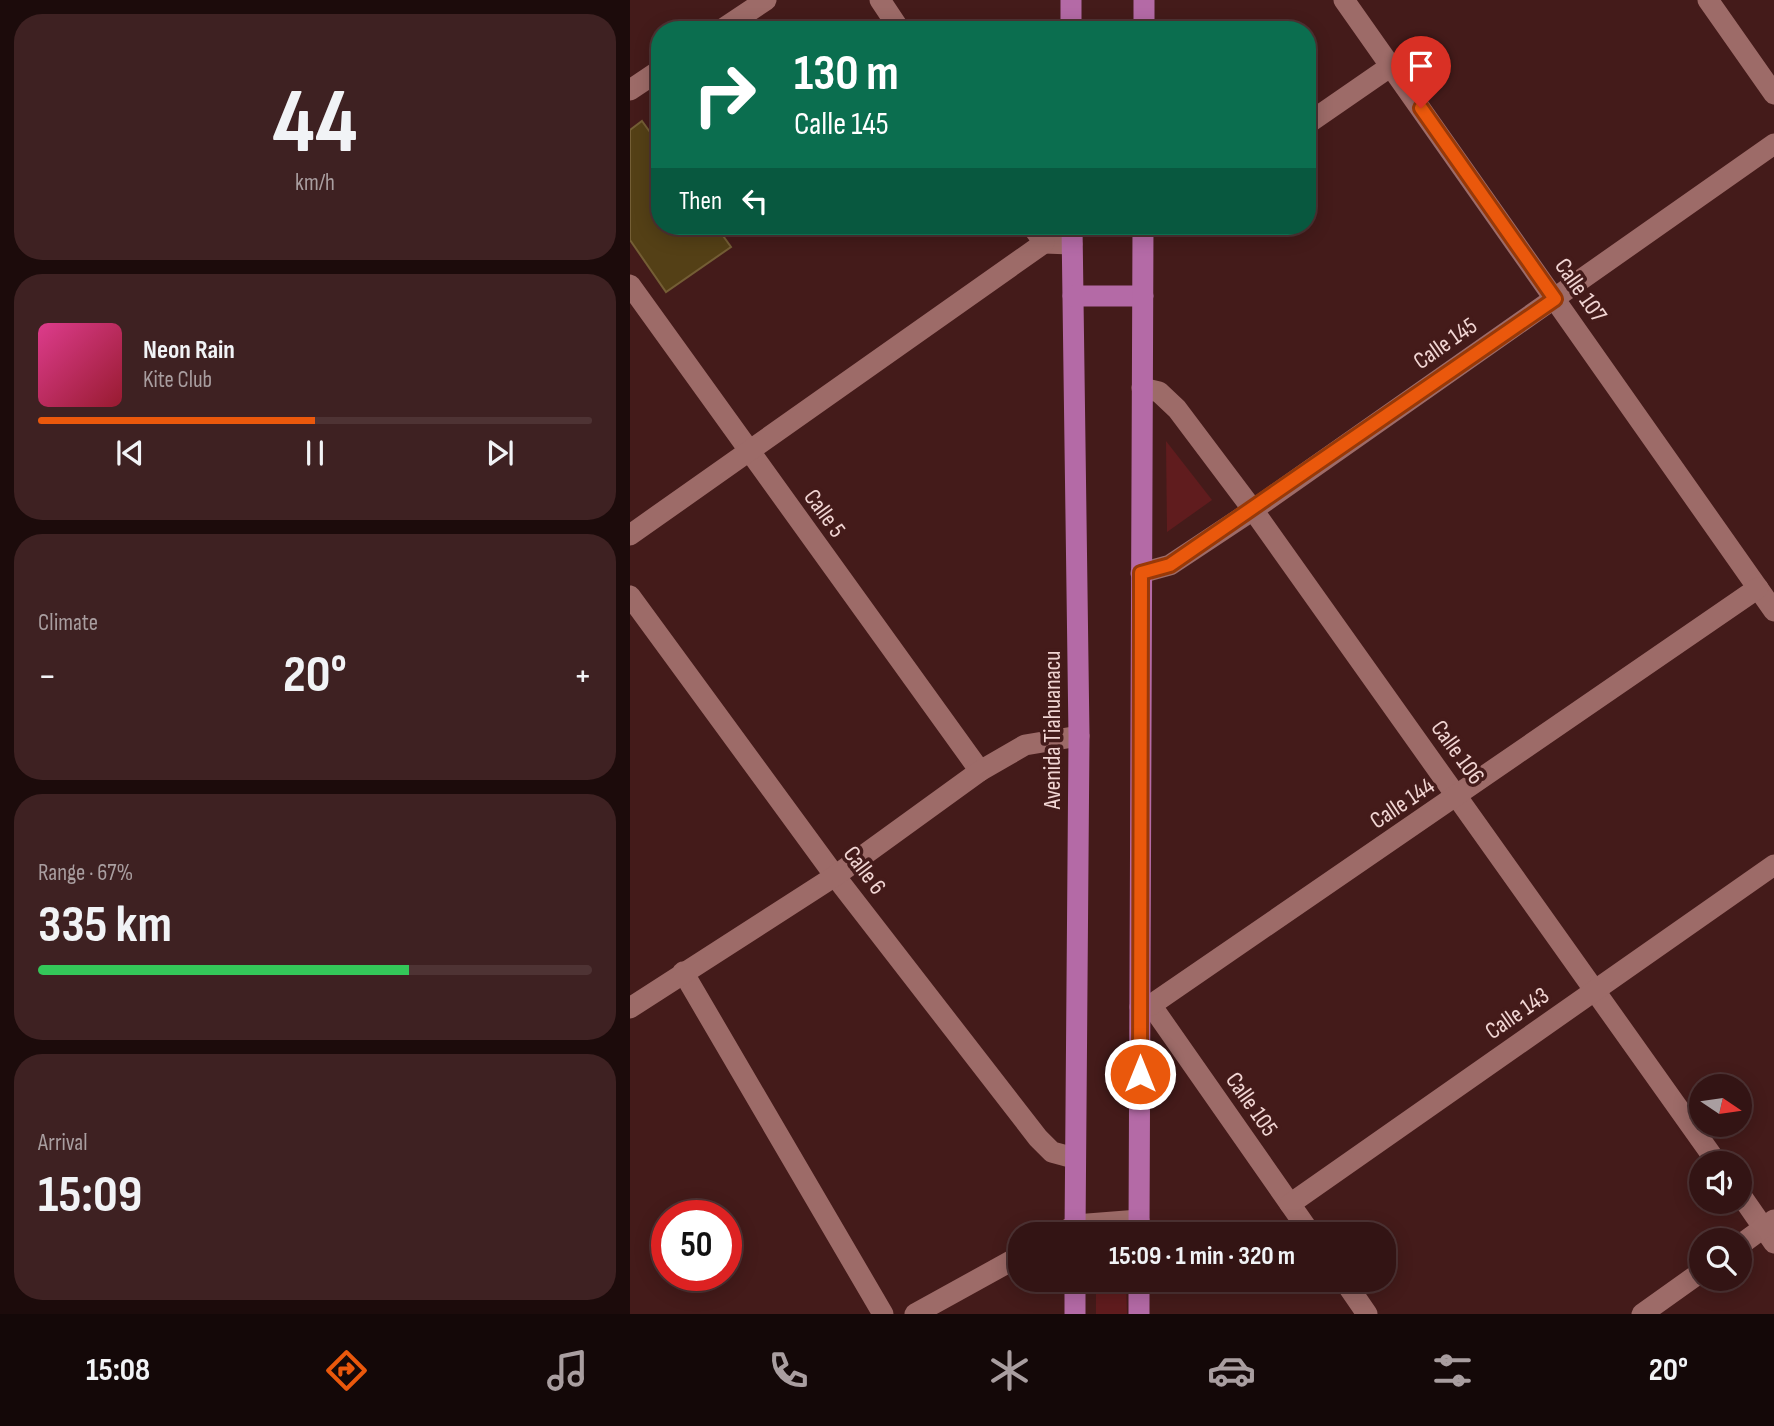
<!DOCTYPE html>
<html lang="en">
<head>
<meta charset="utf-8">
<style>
	:root { --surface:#331414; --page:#3e2122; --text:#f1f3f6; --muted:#a99ea0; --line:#4e3334; --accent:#ea580c }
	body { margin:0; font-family:"Sofia Sans Condensed",sans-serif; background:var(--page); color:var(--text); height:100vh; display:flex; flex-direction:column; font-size:26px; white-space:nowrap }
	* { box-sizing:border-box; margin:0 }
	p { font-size:23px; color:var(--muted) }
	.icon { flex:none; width:38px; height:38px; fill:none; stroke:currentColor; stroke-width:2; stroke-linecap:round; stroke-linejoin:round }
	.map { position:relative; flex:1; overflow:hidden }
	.sheet { display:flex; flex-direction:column; gap:14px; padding:14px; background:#1c0b0b; width:630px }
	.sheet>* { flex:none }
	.guide { position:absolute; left:21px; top:21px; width:665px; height:214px; border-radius:28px; box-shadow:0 4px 18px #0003,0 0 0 2px var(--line); background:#0b6e4f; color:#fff; overflow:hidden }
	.needle { width:46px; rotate:103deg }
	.buttons { position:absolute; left:1059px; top:1074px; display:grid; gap:14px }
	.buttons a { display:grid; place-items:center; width:63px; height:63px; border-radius:50%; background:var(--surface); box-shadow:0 4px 18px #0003,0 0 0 2px var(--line); font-size:35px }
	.speed { position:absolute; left:21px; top:1200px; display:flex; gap:14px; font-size:35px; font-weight:700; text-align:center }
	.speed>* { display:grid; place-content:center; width:91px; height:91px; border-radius:50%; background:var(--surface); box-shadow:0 4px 18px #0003,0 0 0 2px var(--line); line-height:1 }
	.speed .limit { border:10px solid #d22; background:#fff; color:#111 }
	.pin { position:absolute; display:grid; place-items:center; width:60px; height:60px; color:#fff; margin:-72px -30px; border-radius:50% 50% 50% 0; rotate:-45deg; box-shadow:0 0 7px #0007 }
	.pin .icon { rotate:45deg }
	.me { position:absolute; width:77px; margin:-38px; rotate:0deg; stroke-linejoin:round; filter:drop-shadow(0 0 5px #0008) }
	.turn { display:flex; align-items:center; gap:24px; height:147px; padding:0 28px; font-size:32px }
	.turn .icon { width:91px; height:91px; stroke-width:2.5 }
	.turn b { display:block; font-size:49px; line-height:60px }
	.then { display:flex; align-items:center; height:66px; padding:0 28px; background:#0003; gap:14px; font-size:26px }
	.big { font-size:52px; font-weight:700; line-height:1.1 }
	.sheet .card { flex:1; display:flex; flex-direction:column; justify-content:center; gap:10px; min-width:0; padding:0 24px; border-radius:28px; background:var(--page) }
	.sheet .dial { align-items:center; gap:0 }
	.dial b { font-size:91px; line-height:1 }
	.song { display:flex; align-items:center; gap:21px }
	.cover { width:84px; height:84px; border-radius:10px; background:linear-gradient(135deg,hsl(330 70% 55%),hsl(350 70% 35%)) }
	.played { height:7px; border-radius:4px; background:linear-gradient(90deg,var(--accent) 50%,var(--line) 50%) }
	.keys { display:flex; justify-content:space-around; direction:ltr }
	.heat { display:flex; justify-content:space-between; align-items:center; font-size:38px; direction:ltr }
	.charge { height:10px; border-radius:5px; background:linear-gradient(90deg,#34c759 67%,var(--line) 0) }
	.trip { position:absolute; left:378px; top:1222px; width:388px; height:70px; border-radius:28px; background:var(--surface); box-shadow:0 4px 18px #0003,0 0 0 2px var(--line); font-weight:700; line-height:70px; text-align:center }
	.dock { display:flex; height:112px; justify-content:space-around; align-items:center; background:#140808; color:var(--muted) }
	.dock .icon { width:49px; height:49px }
	.dock .current { color:var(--accent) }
	.dock b { font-size:32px; color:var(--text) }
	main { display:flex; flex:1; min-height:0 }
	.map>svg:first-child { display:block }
</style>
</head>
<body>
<main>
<section class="sheet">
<div class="card dial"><b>44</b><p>km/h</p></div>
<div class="card">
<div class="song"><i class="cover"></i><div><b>Neon Rain</b><p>Kite Club</p></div></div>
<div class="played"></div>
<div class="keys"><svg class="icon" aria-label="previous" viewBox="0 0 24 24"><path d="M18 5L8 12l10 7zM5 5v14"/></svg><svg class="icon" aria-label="pause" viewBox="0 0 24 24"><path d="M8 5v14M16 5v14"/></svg><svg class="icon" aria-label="next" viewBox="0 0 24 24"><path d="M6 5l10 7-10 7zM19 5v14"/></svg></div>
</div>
<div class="card"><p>Climate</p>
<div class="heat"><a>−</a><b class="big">20°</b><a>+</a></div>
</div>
<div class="card"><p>Range · 67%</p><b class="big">335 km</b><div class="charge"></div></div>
<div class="card"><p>Arrival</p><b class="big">15:09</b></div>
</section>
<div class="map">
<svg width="1144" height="1314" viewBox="0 0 1144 1314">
	<rect width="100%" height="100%" fill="#441b1a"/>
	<g fill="#601c1e">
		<path d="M536,441l46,59 -45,32z"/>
		<path d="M466,1279h30l1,35h-31z"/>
	</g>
	<path fill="#544016" stroke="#745e35" stroke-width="2" d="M12,121l18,25v80h56l15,21 -65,45 -36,-52v-110z"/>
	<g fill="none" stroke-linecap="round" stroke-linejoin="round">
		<g stroke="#9d6b68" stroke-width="21">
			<path d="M250,0l20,30"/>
			<path d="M714,0l430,611"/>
			<path d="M1078,0l66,94"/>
			<path d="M91,30l45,-30"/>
			<path d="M0,90l30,-20"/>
			<path d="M677,124l84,-58"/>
			<path d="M402,226l12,17 28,1"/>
			<path d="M0,285l350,486"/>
			<path d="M512,388l17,4 18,17 76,101 465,654"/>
			<path d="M0,535l414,-292"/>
			<path d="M511,573l29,-8 83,-55 521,-366"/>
			<path d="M0,596l205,280 203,262 14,14 22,6"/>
			<path d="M53,972l200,342"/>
			<path d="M521,1005l160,229"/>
			<path d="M510,1007l11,-2 607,-417"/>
			<path d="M0,1008l205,-132 145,-105 45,-26 54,-9"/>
			<path d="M1110,1194l34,49"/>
			<path d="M660,1204l484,-339"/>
			<path d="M430,1234l15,-9 64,-5"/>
			<path d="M1110,1245l34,-25"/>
			<path d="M713,1279l24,35"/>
			<path d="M285,1314l105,-58"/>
			<path d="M1012,1314l59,-42"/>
		</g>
		<g stroke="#b46aa6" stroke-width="21">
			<path d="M441,0v30"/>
			<path d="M514,30v-30"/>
			<path d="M442,226l7,510 -4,498"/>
			<path d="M443,296h70"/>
			<path d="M509,1234l4,-1008"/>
			<path d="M445,1279v35"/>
			<path d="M509,1314v-35"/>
		</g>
	</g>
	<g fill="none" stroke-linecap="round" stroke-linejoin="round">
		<g stroke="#983908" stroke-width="18">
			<path id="route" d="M510,1074l1,-501 29,-8 385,-266 -134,-191"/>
		</g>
		<use href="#route" stroke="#ea580c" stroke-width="12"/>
	</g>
	<g text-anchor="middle" stroke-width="7" stroke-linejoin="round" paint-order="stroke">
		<g font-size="24" fill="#f1d5d3" stroke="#441b1a">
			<text transform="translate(951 290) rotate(55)" y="8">Calle 107</text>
			<text transform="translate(815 343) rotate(-35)" y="8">Calle 145</text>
			<text transform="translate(195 513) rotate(54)" y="8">Calle 5</text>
			<text transform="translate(422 730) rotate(-90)" y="8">Avenida Tiahuanacu</text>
			<text transform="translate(828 752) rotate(54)" y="8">Calle 106</text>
			<text transform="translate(772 803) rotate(-34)" y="8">Calle 144</text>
			<text transform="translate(235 870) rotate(53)" y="8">Calle 6</text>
			<text transform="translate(887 1013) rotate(-35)" y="8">Calle 143</text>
			<text transform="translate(622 1104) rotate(55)" y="8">Calle 105</text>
		</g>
	</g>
</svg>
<div class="buttons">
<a><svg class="needle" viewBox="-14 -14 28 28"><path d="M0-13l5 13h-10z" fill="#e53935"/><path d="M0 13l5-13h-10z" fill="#a99ea0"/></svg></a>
<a><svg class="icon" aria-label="sound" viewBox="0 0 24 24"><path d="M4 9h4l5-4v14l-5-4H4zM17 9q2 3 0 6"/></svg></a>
<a><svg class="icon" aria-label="search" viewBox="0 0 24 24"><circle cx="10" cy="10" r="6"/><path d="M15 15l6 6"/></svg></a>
</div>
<div class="speed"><div class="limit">50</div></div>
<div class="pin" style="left:791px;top:108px;background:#d93025"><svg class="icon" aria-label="arrive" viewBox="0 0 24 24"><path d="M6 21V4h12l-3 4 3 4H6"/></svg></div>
<svg class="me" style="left:510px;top:1074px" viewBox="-20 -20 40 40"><circle r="17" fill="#ea580c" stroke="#fff" stroke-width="3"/><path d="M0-11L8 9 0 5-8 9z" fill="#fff"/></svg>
<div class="trip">15:09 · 1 min · 320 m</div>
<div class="guide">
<div class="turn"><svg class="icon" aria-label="right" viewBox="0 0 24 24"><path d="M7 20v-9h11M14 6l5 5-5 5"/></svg><div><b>130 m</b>Calle 145</div></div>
<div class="then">Then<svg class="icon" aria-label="left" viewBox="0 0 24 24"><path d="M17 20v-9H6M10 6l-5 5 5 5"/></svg></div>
</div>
</div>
</main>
<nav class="dock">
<b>15:08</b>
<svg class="icon current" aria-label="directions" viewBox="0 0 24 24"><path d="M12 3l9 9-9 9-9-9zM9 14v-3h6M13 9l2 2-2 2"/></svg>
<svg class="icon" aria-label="music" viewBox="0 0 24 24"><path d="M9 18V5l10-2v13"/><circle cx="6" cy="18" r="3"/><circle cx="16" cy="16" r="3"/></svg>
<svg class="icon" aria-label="phone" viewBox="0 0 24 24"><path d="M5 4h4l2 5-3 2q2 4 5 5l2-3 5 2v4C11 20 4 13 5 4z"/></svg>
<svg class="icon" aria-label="climate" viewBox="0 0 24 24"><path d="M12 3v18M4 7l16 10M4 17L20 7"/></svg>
<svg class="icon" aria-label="car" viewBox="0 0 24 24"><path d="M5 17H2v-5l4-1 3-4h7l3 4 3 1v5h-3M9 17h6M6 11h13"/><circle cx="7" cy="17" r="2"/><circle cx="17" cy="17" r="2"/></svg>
<svg class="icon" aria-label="filters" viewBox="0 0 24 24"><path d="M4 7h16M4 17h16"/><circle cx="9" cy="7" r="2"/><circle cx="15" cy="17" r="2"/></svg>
<b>20°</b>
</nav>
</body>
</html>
